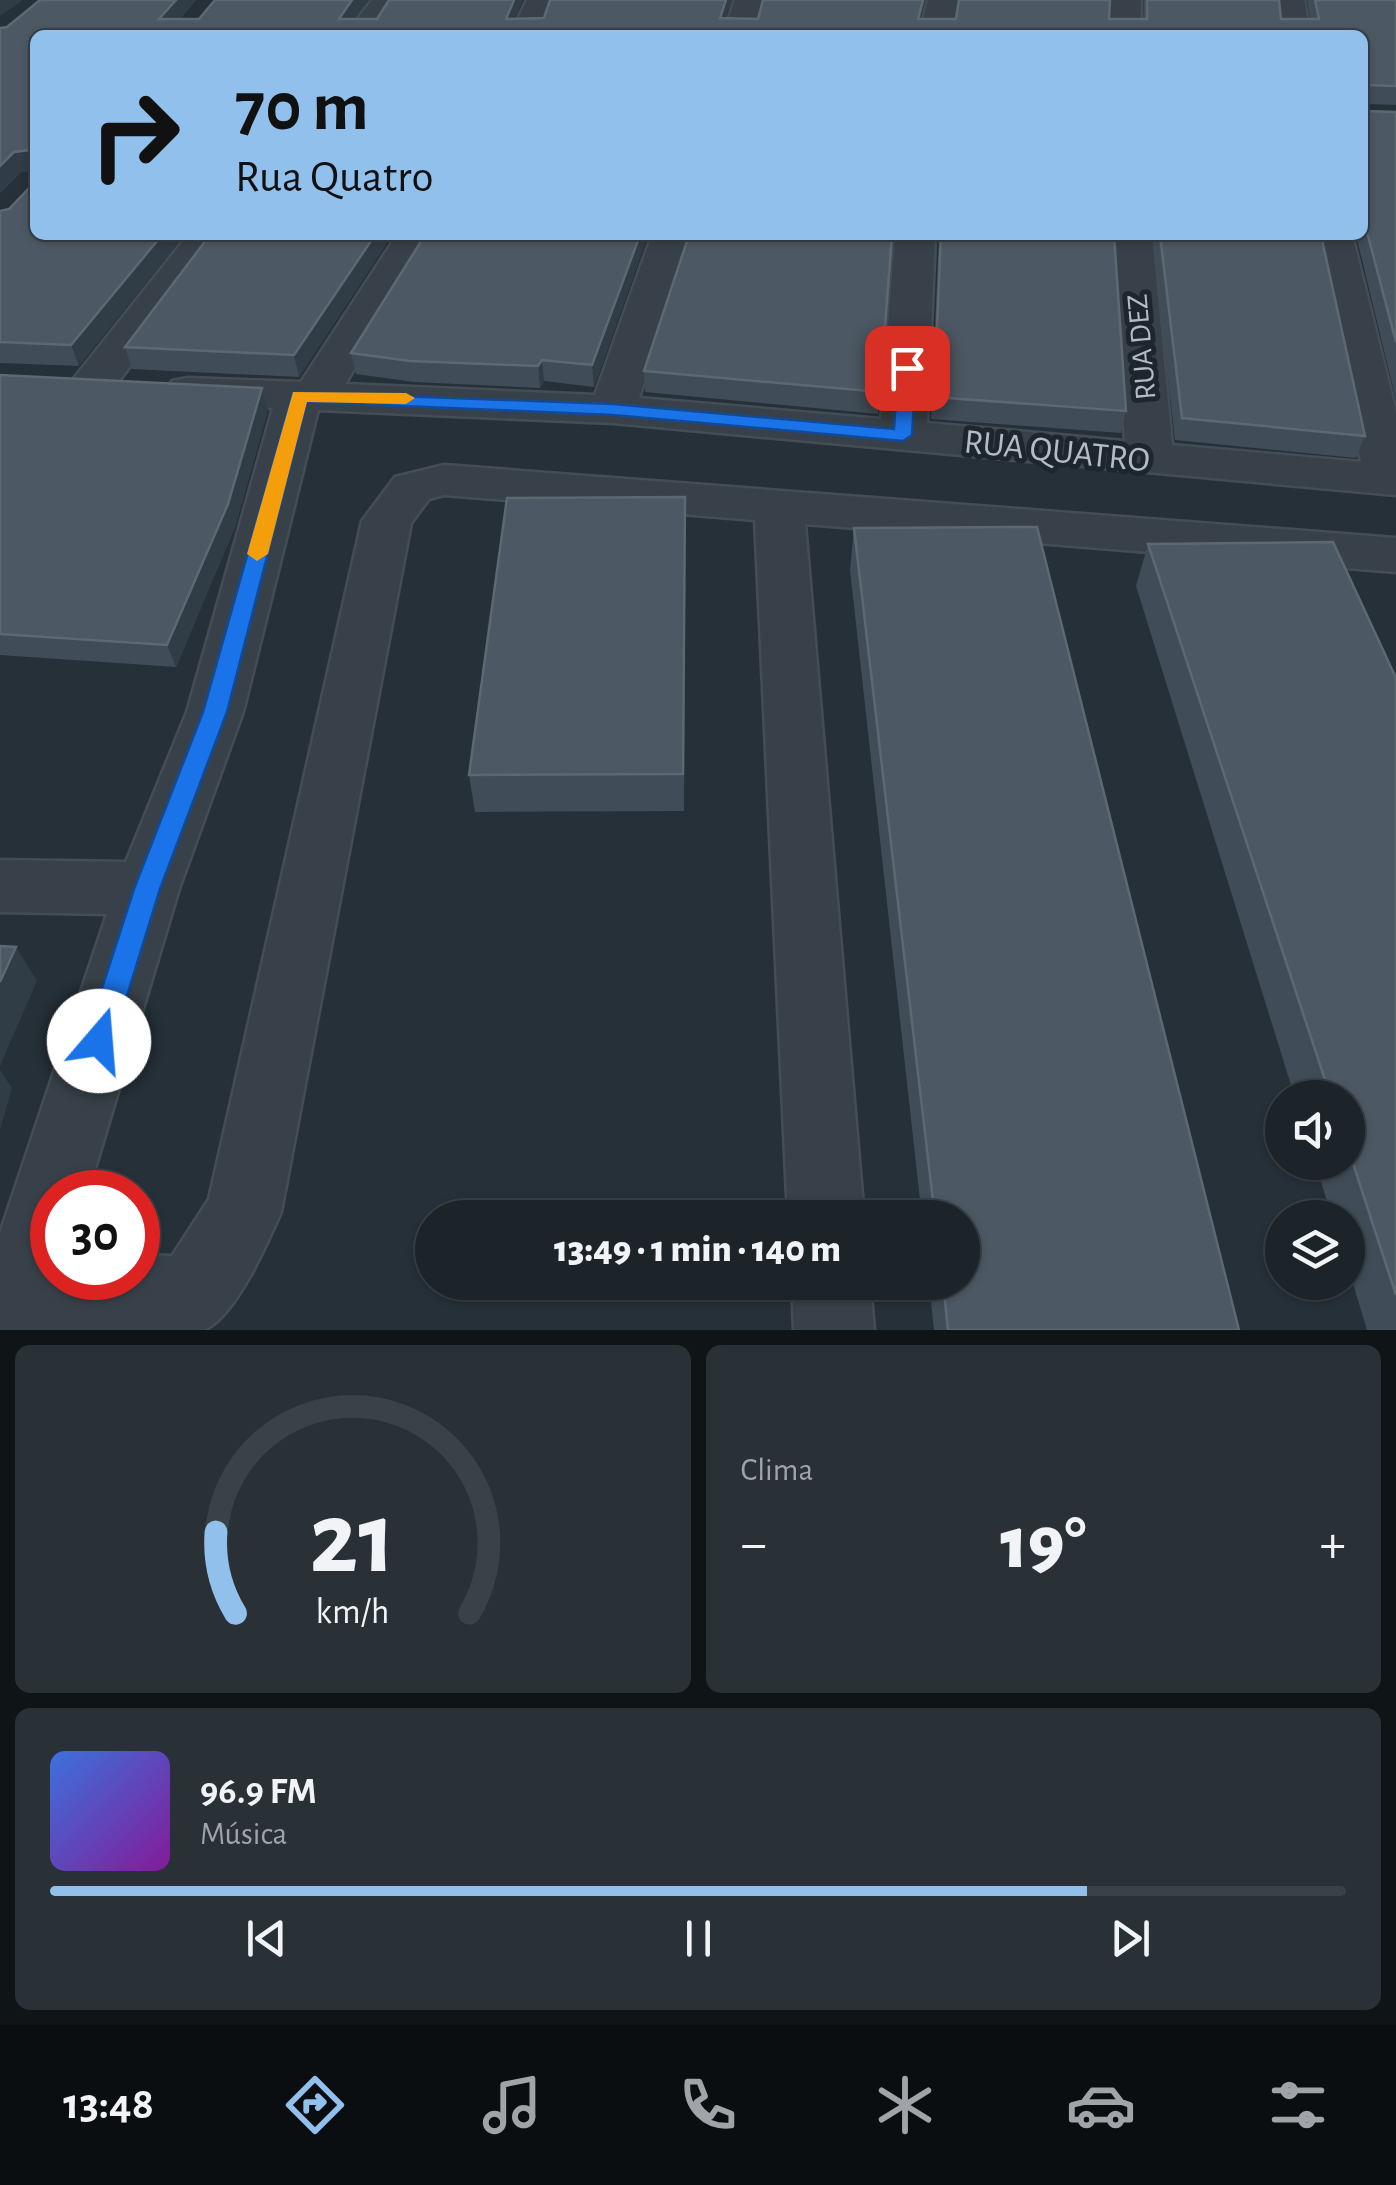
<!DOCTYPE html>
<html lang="pt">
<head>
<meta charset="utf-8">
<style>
	:root { --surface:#1c242a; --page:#293036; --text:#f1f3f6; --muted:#a0a4a8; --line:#3a4147; --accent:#91c0ec }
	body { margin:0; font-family:"Alegreya Sans",sans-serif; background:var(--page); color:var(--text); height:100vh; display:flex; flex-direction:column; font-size:38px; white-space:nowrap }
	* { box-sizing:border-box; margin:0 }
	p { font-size:32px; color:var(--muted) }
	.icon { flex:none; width:55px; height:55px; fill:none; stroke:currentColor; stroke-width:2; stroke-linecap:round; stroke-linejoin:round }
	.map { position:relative; height:1330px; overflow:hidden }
	.sheet { display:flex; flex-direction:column; gap:15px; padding:15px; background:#0f1417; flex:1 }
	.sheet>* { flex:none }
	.hud { position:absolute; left:30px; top:30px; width:1338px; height:210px; border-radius:15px; box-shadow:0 2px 8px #0004,0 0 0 2px var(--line); background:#91c0ec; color:#111; overflow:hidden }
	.fabs { position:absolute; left:1265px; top:1080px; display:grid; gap:20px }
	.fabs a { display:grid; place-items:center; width:100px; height:100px; border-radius:50%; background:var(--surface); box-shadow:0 2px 8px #0004,0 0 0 2px var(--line); font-size:50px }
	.speed { position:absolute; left:30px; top:1170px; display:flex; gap:20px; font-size:50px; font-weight:700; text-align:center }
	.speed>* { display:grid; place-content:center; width:130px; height:130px; border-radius:50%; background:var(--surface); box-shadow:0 2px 8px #0004,0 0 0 2px var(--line); line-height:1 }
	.speed .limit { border:15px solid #d22; background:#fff; color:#111 }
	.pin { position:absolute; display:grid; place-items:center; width:85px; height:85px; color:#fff; margin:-42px; border-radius:20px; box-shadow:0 5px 15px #0006 }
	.me { position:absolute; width:110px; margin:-55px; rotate:18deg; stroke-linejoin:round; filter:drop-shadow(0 0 8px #0008) }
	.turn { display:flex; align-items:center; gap:35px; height:210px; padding:0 40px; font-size:45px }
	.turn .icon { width:130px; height:130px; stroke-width:2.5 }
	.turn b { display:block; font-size:70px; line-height:85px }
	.big { font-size:75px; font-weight:800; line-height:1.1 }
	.sheet .widget { flex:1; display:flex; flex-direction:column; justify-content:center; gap:15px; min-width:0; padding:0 35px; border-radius:15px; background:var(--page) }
	.sheet .dial { align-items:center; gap:0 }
	.dial svg { height:260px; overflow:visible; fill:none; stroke:var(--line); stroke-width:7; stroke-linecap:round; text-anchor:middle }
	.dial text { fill:var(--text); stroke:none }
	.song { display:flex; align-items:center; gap:30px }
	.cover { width:120px; height:120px; border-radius:15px; background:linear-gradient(135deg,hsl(220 70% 55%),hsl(290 70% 35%)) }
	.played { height:10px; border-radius:5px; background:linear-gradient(90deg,var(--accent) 80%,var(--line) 80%) }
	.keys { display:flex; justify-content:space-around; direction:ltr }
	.heat { display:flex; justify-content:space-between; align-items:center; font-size:55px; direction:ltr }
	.sheet .tiles { flex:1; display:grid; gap:15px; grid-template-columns:1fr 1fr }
	.widget:last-child { grid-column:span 2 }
	.trip { position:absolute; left:415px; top:1200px; width:565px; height:100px; border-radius:50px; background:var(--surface); box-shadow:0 2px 8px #0004,0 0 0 2px var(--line); font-weight:800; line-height:100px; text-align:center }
	.dock { display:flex; height:160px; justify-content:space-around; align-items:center; background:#0b0e11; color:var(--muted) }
	.dock .icon { width:70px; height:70px }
	.dock .active { color:var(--accent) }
	.dock b { font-size:45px; color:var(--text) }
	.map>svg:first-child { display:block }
</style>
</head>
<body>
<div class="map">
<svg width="1396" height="1330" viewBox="0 0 1396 1330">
	<rect width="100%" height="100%" fill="#253038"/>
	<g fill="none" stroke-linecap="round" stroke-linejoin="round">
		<g stroke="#444d55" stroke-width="5">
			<g id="minor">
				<path d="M372,0h31l-26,35h-32z"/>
				<path d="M527,0h30l-15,35h-32z"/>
				<path d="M735,0h30l-10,35h-32z"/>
				<path d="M928,0h30l-7,35h-32z"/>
				<path d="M1111,0h30l-1,35h-32z"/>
				<path d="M1274,0h30l6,35h-32z"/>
				<path d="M188,235h40l-121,162 -16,3 -16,-3 -6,-10 6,-10z"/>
				<path d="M397,235h40l-92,149 250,11 57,-160h40l-53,163 242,21 14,-184h40l-8,188 198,18 -13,-206h40l20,210 189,17 -49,-227h40l44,177v83l-783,-72 -295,-13 -75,302 -64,177 -91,303h-36v86h86v-23l34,1 37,-57 153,-678 33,-44 49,-12 952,73v34l-591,-48 59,694h-76l-33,-698 -311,-25 -15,4 -18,24 -130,689c-14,32 -46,105 -77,118h-204v-97l107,-319 -107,-2v-52l126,2 61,-150 86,-304 -101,-7 -6,-10 6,-10 16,-3 113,4z"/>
				<path d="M792,1282h78l4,48h-80z"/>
			</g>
		</g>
		<use href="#minor" fill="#384149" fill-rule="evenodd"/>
	</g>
	<g fill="#404c57">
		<path d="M40,0h156l-16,19h19l169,-19 -13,19 189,-1 6,-18h182l-6,19h32l167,-19 -5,19h223l1,-19h135l2,19h29l-3,-19h89v105l-30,-1v7l30,1v288l-40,-165h6v-200h-1327l44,331 -79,-3v-152l9,-2 23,-24 -1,-14 -10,1 -21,21v-165l7,-1z"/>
		<path d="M392,235l-93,142 -167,-8 -7,-22z"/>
		<path d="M425,235h223l-54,152 -50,-6 -4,7 -126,-6 -58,-8 -5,-21z"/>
		<path d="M939,235h175l12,176 -5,22 -190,-14z"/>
		<path d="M1152,235h169l44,201 -9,22 -181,-18z"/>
		<path d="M644,371l236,21 -2,22 -233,-22z"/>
		<path d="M0,375l262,13 6,22 -33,117 -59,140 -176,-12z"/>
		<path d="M685,497l-1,314 -209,1 -6,-37z"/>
		<path d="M854,528l385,802h-305l-5,-48h33v-64h-40l-72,-648z"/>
		<path d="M1148,544l248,134v652h-29l-19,-63v-49h-16l-17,-56h33v-64h-53l-159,-512z"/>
	</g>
	<g fill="#303c46">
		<path d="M0,0h23l-23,16z"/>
		<path d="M176,0h20l-29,35 -8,-16z"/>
		<path d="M352,0h16l-24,35 -5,-16z"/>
		<path d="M514,0h9l-14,35 -3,-16z"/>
		<path d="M726,0h6l-11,35 -1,-17z"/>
		<path d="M30,150l5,20 -14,2 -21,21v-27l14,-14z"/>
		<path d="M162,235h23l-106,131 -8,-21z"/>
		<path d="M375,235h17l-93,142 -5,-22z"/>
		<path d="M640,235h8l-54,152 -2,-22z"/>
		<path d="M542,360l2,21 -4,7 -2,-22z"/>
		<path d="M262,388l6,22 -33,117 -59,140 -9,-22z"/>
		<path d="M16,947l21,34 -37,85v-84z"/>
		<path d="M0,1070l12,18 -12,42z"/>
	</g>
	<g fill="#4c5863" stroke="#5c6872" stroke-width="2.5">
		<path d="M40,0h136l-17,19h40l16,-19h137l-13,19h38l12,-19h125l-8,19 38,-1 6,-18h176l-6,18 38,1 5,-19h160l-5,19h38l3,-19h151l-1,19h38v-19h132l2,19h38l-4,-19h81v86l-30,-1v26l30,1v230l-34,-129v-178h-1327v200h127l-91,110 -71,-3v-131l9,-2 23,-24 -2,-35 -16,2 -14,14v-138l7,-1z"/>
		<path d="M210,235h165l-81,120 -169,-8z"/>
		<path d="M425,235h215l-48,130 -50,-5 -4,6 -128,-5 -59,-8z"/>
		<path d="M689,235h203l-12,157 -236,-21z"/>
		<path d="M941,235h173l12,176 -192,-14z"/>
		<path d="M1160,235h161l44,201 -183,-18z"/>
		<path d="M0,375l262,13 -34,116 -61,141 -167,-11z"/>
		<path d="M685,497l-2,277 -214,1 38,-277z"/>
		<path d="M1037,527l202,803h-291l-5,-48h19v-64h-27l-81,-690z"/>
		<path d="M1333,542l63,136v617l-48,-147v-50h-17l-183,-554z"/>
		<path d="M0,946l16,1 -16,35z"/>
	</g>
	<path fill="#1a73e8" stroke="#114b97" stroke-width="2.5" d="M907,363l9,5 -4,67 -9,6 -290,-26 -306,-13 -80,310 -67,177 -47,152 -4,9 -10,4 -10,-4 -4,-9 49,-152 69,-177 90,-320 320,12 281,25 4,-61z"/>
	<path fill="#f59e0b" d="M293,392l113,1 9,5 -9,6 -99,-2 -39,152 -11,7 -10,-7z"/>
	<g text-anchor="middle" stroke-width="10" stroke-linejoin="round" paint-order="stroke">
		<g font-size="30" fill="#b3bcc5" stroke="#1d262e">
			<text transform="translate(1141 347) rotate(-95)" y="10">RUA DEZ</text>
		</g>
		<g font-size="35" fill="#b3bcc5" stroke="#1d262e">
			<text transform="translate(1057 450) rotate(6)" y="12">RUA QUATRO</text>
		</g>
	</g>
</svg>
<div class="fabs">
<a><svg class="icon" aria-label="sound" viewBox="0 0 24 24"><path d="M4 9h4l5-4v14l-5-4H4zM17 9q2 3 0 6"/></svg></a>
<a><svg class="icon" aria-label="layers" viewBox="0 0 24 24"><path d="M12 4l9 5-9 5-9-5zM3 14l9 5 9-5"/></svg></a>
</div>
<div class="speed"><div class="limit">30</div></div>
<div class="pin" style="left:907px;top:368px;background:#d93025"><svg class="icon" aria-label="arrive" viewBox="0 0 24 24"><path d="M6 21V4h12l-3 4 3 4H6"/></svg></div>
<svg class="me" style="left:99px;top:1041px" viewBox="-20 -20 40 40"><circle r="19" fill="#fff"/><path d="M0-13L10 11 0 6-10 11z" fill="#1a73e8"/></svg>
<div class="trip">13:49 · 1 min · 140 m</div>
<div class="hud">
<div class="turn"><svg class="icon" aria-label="right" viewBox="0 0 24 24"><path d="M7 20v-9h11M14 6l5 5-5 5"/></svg><div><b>70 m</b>Rua Quatro</div></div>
</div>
</div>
<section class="sheet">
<div class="tiles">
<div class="widget dial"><svg viewBox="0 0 100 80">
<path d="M14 69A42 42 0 1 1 86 69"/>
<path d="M14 69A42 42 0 0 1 8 44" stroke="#91c0ec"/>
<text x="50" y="56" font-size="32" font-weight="700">21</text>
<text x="50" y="72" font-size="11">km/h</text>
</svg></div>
<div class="widget"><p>Clima</p>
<div class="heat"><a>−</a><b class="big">19°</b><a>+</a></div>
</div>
<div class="widget">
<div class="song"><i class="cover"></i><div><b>96.9 FM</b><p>Música</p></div></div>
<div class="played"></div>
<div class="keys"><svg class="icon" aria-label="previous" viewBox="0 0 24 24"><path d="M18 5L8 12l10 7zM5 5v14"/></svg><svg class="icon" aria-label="pause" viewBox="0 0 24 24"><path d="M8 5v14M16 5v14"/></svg><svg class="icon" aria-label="next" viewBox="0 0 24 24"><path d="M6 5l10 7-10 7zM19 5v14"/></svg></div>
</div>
</div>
</section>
<nav class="dock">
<b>13:48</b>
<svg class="icon active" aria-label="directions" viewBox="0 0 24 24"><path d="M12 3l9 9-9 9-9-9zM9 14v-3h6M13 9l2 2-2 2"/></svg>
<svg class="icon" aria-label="music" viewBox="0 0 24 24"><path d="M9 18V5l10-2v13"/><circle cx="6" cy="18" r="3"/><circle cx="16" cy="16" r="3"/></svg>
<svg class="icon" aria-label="phone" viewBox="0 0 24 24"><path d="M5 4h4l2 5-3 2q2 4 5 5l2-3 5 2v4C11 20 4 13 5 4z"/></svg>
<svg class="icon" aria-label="climate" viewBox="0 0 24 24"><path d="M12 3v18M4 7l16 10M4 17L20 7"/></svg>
<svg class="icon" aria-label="car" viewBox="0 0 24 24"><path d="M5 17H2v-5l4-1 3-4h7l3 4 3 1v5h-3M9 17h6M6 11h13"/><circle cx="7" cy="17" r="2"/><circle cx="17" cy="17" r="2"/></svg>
<svg class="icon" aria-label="filters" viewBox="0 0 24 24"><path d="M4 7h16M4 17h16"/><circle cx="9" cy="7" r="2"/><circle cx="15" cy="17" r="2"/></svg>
</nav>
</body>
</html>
